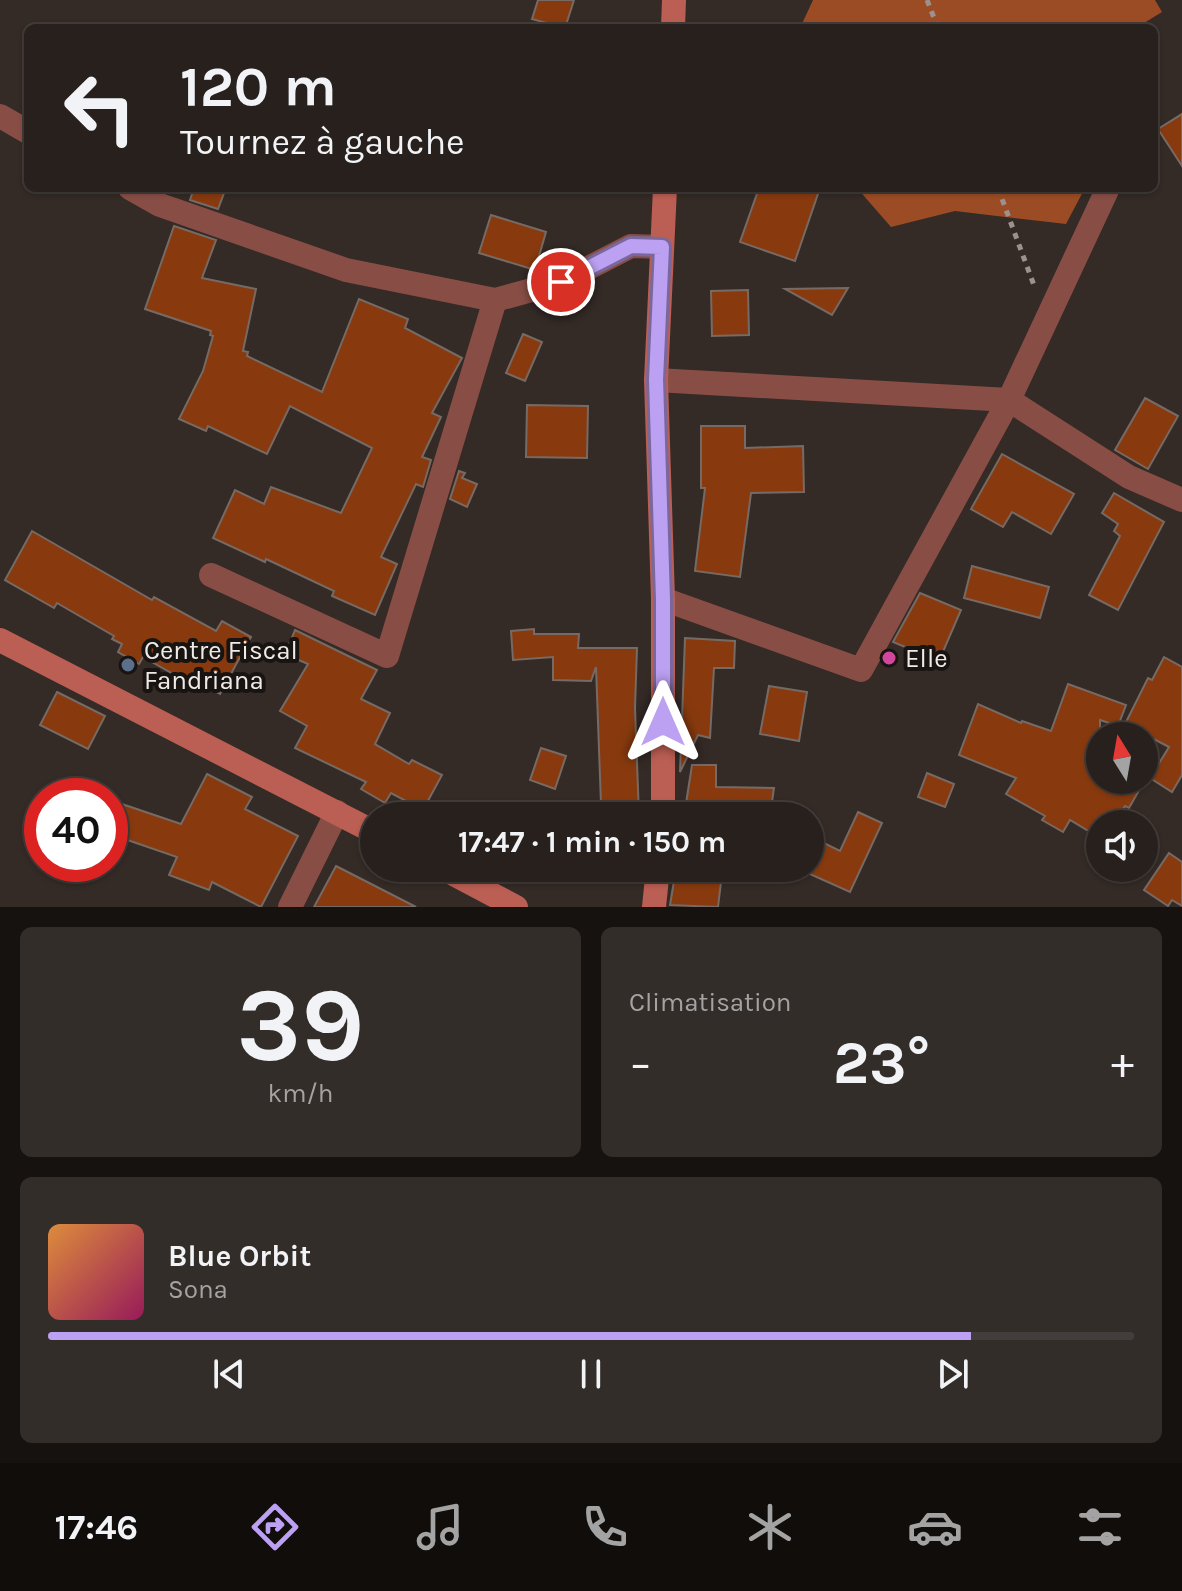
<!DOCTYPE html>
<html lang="fr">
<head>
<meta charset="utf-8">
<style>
	:root { --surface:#27201c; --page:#332d29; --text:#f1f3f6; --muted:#a4a3a3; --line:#433e3b; --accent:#bca0f2 }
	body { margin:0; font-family:Karla,sans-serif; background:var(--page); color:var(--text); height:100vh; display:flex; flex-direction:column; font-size:30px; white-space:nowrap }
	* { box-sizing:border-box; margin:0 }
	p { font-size:26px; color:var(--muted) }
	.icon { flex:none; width:44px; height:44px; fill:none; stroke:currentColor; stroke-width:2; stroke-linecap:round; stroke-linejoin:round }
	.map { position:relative; height:907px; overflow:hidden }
	.sheet { display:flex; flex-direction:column; gap:20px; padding:20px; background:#15120f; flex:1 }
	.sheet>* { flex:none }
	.banner { position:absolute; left:24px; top:24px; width:1134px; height:168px; border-radius:12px; box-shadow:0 2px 6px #0004,0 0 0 2px var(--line); background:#27201c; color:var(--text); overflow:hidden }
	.needle { width:52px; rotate:349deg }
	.controls { position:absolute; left:1086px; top:722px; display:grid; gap:16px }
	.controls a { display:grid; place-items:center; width:72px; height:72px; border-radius:50%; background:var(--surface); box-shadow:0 2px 6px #0004,0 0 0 2px var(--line); font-size:40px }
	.speed { position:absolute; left:24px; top:778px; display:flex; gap:16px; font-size:40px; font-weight:700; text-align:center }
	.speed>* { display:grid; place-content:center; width:104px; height:104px; border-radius:50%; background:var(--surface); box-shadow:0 2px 6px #0004,0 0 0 2px var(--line); line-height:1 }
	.speed .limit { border:12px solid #d22; background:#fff; color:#111 }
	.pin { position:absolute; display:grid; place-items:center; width:68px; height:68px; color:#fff; margin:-34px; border:4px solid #fff; border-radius:50%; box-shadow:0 2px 8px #0007 }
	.me { position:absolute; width:88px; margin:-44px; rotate:0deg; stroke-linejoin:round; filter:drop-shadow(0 0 6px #0008) }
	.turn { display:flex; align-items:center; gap:28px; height:168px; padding:0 24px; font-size:36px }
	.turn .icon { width:104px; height:104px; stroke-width:2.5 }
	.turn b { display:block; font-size:56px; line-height:68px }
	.big { font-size:60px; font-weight:700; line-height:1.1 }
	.sheet .card { flex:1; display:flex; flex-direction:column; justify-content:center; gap:12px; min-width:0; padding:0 28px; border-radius:12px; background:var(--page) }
	.sheet .dial { align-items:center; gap:0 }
	.dial b { font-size:104px; line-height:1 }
	.song { display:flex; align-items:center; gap:24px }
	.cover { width:96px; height:96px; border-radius:12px; background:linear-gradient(135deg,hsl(30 70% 55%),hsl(330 70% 35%)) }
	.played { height:8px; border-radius:4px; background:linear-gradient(90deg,var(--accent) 85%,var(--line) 85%) }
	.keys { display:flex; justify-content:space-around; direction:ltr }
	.heat { display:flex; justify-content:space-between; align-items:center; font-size:44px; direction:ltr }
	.sheet .tiles { flex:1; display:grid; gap:20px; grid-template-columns:1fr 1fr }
	.card:last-child { grid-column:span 2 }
	.trip { position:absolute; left:360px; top:802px; width:464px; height:80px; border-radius:40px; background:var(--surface); box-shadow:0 2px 6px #0004,0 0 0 2px var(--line); font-weight:700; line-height:80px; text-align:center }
	.tabs { display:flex; height:128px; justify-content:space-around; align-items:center; background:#100d0b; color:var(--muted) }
	.tabs .icon { width:56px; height:56px }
	.tabs .on { color:var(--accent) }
	.tabs b { font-size:36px; color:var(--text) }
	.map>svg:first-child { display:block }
</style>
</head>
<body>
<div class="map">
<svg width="1182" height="907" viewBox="0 0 1182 907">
	<rect width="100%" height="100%" fill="#342a26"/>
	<g fill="#9c4c24">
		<path d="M813,0h342l7,12 -26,16h-417v-3l81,3z"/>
		<path d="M857,188h228l-19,36 -111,-13 -64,16z"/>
	</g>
	<g fill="#883a0e" stroke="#766a65" stroke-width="2">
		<path d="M538,0h36l-9,28 -33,-9z"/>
		<path d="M1182,114v52l-24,-37z"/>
		<path d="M194,188h32l-8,21 -28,-9z"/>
		<path d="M759,188h61l-25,73 -55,-19z"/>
		<path d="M491,215l55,17 -11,38 -56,-17z"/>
		<path d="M174,226l42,14 -14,38 54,11 -13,62 5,1 -1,4 75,36 37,-93 49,20 -3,9 57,30 -30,55 9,4 -19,40 9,3 -8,27 -7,-3 -35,73 16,7 -22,51 -43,-19 2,-5 -68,-32 -1,3 -52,-24 22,-48 29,14 7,-17 70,26 31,-65 -82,-42 -23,48 -59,-28 -2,5 -27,-12 24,-48 10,-35 -3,-1 1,-4 -66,-22z"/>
		<path d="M848,288l-16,27 -47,-26z"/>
		<path d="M748,290l1,45 -37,1 -1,-45z"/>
		<path d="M523,334l19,8 -17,39 -19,-8z"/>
		<path d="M1145,398l33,18 -30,53 -33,-19z"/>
		<path d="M527,405l61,1 -1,52 -61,-1z"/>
		<path d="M701,426h44v22l58,-2 1,46 -53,1 -11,84 -45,-6 10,-83h-4z"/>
		<path d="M1002,454l72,40 -23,40 -39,-22 -9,15 -32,-18z"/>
		<path d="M459,471l6,2 -3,5 15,6 -10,23 -17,-8z"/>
		<path d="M1114,493l50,29 -46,88 -29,-15 31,-59 -6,-5 4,-7 -16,-11z"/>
		<path d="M32,531l120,69 2,-3 62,34 6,-10 29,16 -31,57 -34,-18 -2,4 -41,-23 -4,7 -21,-12 4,-8 -10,-5 2,-3 -57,-33 -3,5 -49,-28z"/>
		<path d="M972,566l77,21 -9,31 -76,-20z"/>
		<path d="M920,593l41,17 -22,51 -46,-19z"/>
		<path d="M534,629v5h45l-1,14h59l-2,60 4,108h-33l3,-13 -8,1 -5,-137 -5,14 -38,-1v-23l-40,3 -2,-29z"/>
		<path d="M295,630l82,40 -16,29 29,14 -15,31 34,20 3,-4 30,15 -19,35 -32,-17 -6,10 -24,-14 5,-7 -71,-34 12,-22 -27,-15 28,-47 -23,-10z"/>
		<path d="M685,638l50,3 -1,27h-20l-4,70 -12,-3 -18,37z"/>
		<path d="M1164,657l18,10v108l-10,17 -22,-14 19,-31 -44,-23 23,-46 4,2z"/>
		<path d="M1068,684l58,21 -8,21 -18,-6v60h45l-16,28 -4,-2 -12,18h-13v14l-30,-18 -7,12 -21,-12 3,-4 -39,-22 10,-16 -57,-23 19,-51 43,19 1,-2 29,10z"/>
		<path d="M769,686l38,6 -8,49 -39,-7z"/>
		<path d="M57,692l48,24 -17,33 -48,-24z"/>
		<path d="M541,748l25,8 -11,33 -25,-9z"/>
		<path d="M692,765h24v22l58,1 -4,28h-86z"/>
		<path d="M927,773l27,11 -9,23 -27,-10z"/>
		<path d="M207,774l45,23 -7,12 53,27 -37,71 -49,-25 -3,8 -40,-15 8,-18 -67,-23v-34l71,24z"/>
		<path d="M858,812l24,11 -32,69 -47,-21 1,-3h6v-12l8,-16 22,11z"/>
		<path d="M1169,853l13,9v44l-10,-6 -4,6 -24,-16z"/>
		<path d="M336,866l80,41h-102z"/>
		<path d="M675,875l46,7 -3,25 -48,-2z"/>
	</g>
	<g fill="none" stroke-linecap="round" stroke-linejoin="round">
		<g stroke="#9a928e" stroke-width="5" stroke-dasharray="6 6" stroke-linecap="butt">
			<path d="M927,0l11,28"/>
			<path d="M998,188l37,100"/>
		</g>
		<g stroke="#884e46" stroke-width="24">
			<path d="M0,116l28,16"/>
			<path d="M130,188l30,17 186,65 149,30 66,-18 70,-36 31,1"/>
			<path d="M656,380l353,20 120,77 53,23"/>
			<path d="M211,575l176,81 108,-356"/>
			<path d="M663,599l198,71 148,-270 99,-212"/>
			<path d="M290,907l47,-95"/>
		</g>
		<g stroke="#bb5e53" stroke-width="24">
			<path d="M673,28l1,-28"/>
			<path d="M0,640l374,192"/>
			<path d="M663,816v-217l-7,-219 9,-192"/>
			<path d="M442,868l74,39"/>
			<path d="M654,907l4,-39"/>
		</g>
	</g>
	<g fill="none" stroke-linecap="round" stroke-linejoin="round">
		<g stroke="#7a689d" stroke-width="20">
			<path id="route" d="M561,282l70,-36 31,1 -6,133 7,219v123"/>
		</g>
		<use href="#route" stroke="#bca0f2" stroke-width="14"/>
	</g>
	<circle fill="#d1479c" stroke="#181412" stroke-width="3" cx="889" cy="658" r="8"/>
	<circle fill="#5c6f8a" stroke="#181412" stroke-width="3" cx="128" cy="665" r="8"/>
	<g text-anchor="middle" stroke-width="8" stroke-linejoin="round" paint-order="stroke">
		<g font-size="26" fill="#f0eae7" stroke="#181412" text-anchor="start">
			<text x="144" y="659">Centre Fiscal<tspan x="144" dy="30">Fandriana</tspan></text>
			<text x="905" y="667">Elle</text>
		</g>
	</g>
</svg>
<div class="controls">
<a><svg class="needle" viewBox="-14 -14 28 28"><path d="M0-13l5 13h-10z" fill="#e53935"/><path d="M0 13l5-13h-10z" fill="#a4a3a3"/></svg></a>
<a><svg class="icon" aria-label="sound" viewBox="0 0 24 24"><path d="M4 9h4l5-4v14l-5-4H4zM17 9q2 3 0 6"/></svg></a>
</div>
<div class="speed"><div class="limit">40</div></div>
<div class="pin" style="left:561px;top:282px;background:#d93025"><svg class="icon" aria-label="arrive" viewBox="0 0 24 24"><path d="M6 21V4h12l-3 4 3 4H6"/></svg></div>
<svg class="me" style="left:663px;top:722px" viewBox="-20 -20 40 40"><path d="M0-17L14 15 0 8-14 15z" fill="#bca0f2" stroke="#fff" stroke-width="4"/></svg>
<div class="trip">17:47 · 1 min · 150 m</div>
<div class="banner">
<div class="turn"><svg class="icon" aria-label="left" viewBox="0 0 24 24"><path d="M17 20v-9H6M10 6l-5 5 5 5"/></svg><div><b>120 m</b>Tournez à gauche</div></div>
</div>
</div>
<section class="sheet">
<div class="tiles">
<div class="card dial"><b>39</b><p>km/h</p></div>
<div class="card"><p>Climatisation</p>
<div class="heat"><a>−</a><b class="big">23°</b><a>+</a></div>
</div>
<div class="card">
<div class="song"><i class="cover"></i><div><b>Blue Orbit</b><p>Sona</p></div></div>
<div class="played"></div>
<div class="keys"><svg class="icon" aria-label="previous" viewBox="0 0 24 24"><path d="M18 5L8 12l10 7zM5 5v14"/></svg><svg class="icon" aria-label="pause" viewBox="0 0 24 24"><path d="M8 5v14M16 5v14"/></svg><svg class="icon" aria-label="next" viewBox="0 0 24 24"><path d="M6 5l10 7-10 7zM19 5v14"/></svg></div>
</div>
</div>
</section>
<nav class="tabs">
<b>17:46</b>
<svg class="icon on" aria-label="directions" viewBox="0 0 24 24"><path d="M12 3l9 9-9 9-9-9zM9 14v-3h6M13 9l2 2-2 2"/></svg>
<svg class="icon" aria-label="music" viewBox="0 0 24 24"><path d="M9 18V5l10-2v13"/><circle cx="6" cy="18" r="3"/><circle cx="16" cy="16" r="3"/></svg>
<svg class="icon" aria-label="phone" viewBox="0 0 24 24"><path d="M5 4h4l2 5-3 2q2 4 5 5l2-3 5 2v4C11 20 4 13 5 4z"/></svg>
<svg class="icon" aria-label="climate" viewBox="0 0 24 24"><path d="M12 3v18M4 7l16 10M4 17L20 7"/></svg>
<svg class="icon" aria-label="car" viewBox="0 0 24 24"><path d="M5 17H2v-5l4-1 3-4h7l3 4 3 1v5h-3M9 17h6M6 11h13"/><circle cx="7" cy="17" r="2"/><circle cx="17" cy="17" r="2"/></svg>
<svg class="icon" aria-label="filters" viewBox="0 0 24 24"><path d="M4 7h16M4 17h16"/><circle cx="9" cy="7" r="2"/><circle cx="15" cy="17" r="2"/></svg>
</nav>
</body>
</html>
